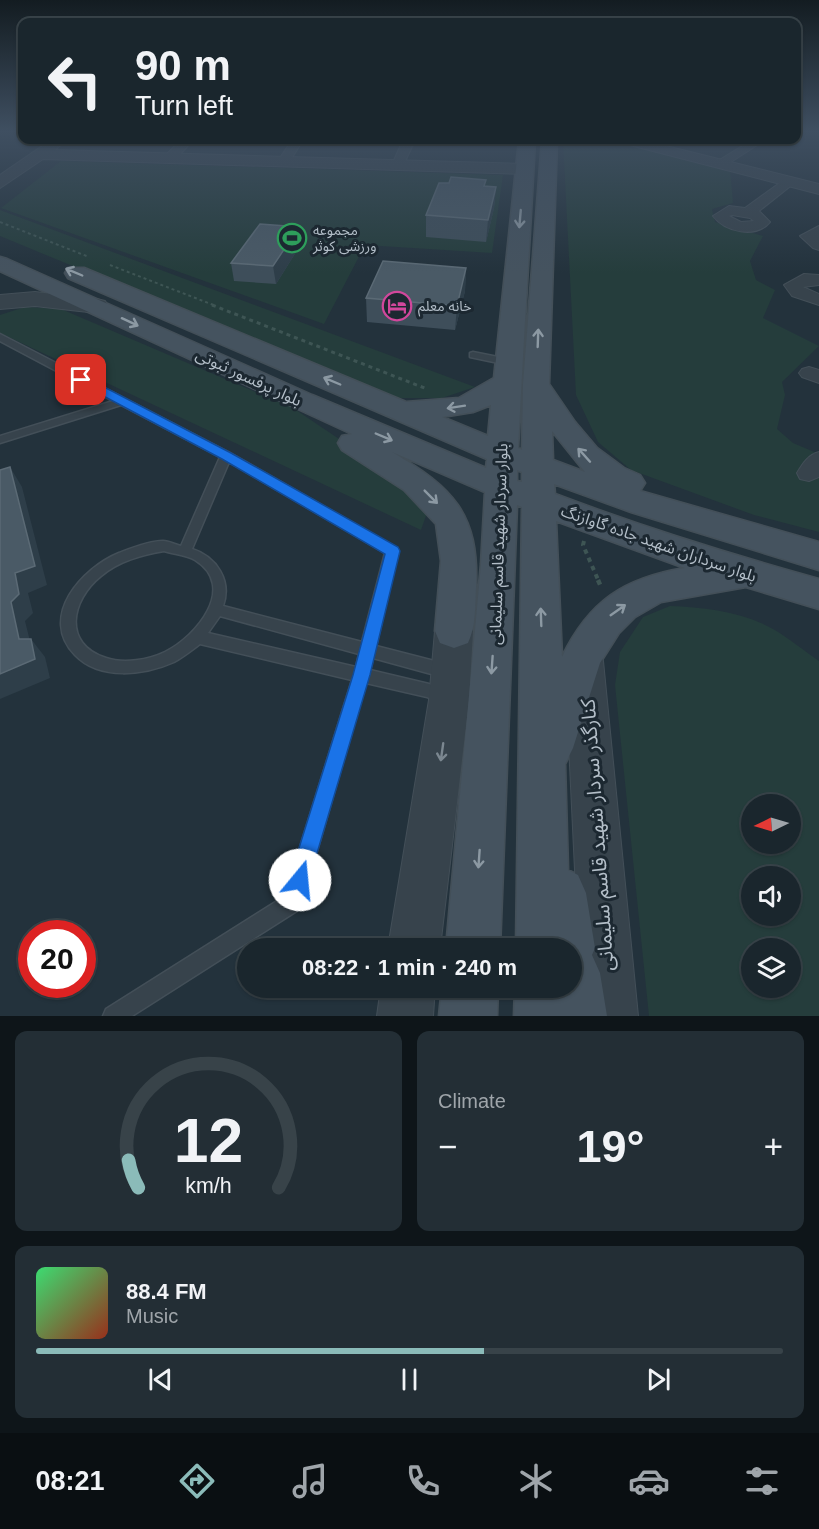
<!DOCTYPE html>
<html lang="en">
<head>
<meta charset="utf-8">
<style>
	:root { --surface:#1a262d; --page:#232e35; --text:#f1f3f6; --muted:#9fa5aa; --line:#384349; --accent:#8bbbb9 }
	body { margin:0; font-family:Arial,"Noto Sans Arabic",sans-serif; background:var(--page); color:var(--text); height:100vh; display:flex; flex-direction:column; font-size:22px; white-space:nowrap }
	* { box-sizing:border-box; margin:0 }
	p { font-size:20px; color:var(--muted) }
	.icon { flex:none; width:33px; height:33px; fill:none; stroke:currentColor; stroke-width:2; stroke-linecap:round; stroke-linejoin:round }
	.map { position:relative; height:1016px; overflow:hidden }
	.sheet { display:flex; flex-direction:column; gap:15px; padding:15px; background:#0e1519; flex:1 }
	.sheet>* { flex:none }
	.guide { position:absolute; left:18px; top:18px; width:783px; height:126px; border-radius:12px; box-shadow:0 2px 4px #0004,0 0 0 2px var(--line); background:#1a262d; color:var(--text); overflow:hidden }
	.needle { width:39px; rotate:265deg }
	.controls { position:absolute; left:741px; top:794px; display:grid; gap:12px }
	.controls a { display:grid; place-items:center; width:60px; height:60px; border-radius:50%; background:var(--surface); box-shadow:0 2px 4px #0004,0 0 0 2px var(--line); font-size:30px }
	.speed { position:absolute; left:18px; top:920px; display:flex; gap:12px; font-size:30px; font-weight:700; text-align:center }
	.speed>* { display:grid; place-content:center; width:78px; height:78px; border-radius:50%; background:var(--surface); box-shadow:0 2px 4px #0004,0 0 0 2px var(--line); line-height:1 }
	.speed .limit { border:9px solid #d22; background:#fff; color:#111 }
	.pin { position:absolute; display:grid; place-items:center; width:51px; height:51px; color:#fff; margin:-26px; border-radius:12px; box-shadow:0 3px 9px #0006 }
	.me { position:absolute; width:66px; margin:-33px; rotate:17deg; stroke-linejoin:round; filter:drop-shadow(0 0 4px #0008) }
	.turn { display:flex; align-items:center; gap:21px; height:126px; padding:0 18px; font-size:27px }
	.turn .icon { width:78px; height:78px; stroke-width:2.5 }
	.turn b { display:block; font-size:42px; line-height:51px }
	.big { font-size:45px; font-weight:700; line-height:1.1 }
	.sheet .card { flex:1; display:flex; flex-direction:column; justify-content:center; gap:9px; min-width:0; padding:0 21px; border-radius:12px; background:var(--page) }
	.sheet .dial { align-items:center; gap:0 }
	.dial svg { height:156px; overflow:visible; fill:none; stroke:var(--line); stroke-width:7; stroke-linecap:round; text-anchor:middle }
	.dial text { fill:var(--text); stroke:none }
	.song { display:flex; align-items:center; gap:18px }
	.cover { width:72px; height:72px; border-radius:9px; background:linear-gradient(135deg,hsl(140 70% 55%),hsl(10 70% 35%)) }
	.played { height:6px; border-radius:3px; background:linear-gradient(90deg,var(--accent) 60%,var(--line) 60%) }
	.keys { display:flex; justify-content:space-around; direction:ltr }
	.heat { display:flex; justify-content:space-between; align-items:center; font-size:33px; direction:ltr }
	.sheet .tiles { flex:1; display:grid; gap:15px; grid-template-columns:1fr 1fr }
	.card:last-child { grid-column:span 2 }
	.trip { position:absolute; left:237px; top:938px; width:345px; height:60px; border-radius:30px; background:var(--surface); box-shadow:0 2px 4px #0004,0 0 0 2px var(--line); font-weight:700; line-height:60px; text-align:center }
	.tab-bar { display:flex; height:96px; justify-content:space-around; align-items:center; background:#0a0f12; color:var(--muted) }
	.tab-bar .icon { width:42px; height:42px }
	.tab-bar .active { color:var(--accent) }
	.tab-bar b { font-size:27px; color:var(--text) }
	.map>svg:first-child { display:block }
</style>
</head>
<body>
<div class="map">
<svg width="819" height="1016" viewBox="0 0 819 1016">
	<rect width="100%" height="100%" fill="#23323c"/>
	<g fill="#253d3c" fill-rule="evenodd">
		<path d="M563,140h44l123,30 3,33 -21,6 3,13 48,14 -13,25 6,19 19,10 -12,28 56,28 -37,36 3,13 -8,34 16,14 26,11v78l-65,-17 -123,-45 -33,-28 -22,-47z"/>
		<path d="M61,161l442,14 -11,78 -127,-8 -41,79 -323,-116z"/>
		<path d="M0,210l475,177 -33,11h-50l-392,-162z"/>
		<path d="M25,307l36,2 232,99 67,45 68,57 -7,20 -421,-197v-18z"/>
		<path d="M670,606c34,1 73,6 103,23 16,9 31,22 46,32v355h-170l-34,-331 5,-33 23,-35zM752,804h38v39h-38zM752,876h38v39h-38zM752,948h38v39h-38z"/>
	</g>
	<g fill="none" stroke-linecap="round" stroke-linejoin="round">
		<g stroke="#434f58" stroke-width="3">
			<g id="service">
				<path d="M0,334l230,119 167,95 1,3 -22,95 70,18 5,2 2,5 -2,5 -5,2 -73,-20 -3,12 59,14 20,9 3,5 -3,5 -5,2 -17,-8 -61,-14 -66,226 -168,107h-29l3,-7 179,-113 67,-216 -152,-36c-8,6 -17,13 -26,18 -29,13 -74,19 -99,-7 -37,-38 7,-87 44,-102 13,-5 30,-12 44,-12 6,0 13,4 18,5l39,-89 -99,-52 -121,38v-7l113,-35 -113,-60zM229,462l156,91 -23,89 -139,-36c9,-25 -6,-49 -31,-57zM164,551c9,3 23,4 31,9 43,27 1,77 -30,92 -17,8 -41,12 -59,6 -44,-14 -35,-58 -5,-82 18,-15 40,-21 63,-25zM220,616l139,38 -3,13 -148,-34z"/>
				<path d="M473,352l35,7 5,3 -5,3 -38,-8v-4z"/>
			</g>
		</g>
		<g stroke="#434f58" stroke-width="2">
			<g id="minor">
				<path d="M181,140h12l-19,21h-8v-6z"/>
				<path d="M292,140h11l-15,24h-8l-2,-3z"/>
				<path d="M403,140h12l-13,28h-8l-2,-3z"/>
				<path d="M752,140h13l-42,27 -4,1 -6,-4z"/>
				<path d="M788,177l5,1v6l-34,27 11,11c-14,17 -45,10 -57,-6l16,-10 16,2zM732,215l18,3 4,3 -13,1 -12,-6z"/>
				<path d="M819,226v24l-6,-2 -13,-12z"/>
				<path d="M804,274l15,1v10l-16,2 16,7v11l-27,-9 -8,-11z"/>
				<path d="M809,367l10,3v13l-17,-6 -3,-4 3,-4z"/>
				<path d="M819,452v25l-10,4 -9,-2 -3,-6c6,-10 11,-18 22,-21z"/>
			</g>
		</g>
		<g stroke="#434f58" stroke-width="2">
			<g id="tertiary">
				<path d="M51,140l14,1 -10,9 470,14 8,5 -8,5 -482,-15 -43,29v-13z"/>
				<path d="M620,140h22l177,44v10l-197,-51z"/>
				<path d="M35,292l62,7 8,2 3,5 -3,5 -8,2 -62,-7 -35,3v-14z"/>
				<path d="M454,615l13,5 6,11 -4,69 -29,248h-52l41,-248 6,-69 6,-11z"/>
				<path d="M584,644l14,5 5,12 35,355h-56l-17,-355 5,-12z"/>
				<path d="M381,987h54l-2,29h-56z"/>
			</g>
		</g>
		<g stroke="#434f58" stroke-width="3">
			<g id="secondary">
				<path d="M519,140h16l-17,308 4,2 1,-66 19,-244h15l-8,244 26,38 22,26 27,20 16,7 5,8 -5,8 179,51v28l-188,-58 -77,-28 1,10c87,33 174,60 264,85v30l-73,-22 -85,15 -26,15 -16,16 -19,30 -27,85 -8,16 3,106 10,5 8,18 9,55 -3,7 8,18 7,43h-93l1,-29h57v-39h-56l6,-441 -5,-2 -17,443h-54l35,-384 4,-72 -93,-40c61,36 87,61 84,136 -1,19 0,38 -8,55l-14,5 -14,-5 -5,-12 6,-70 -5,-37 -32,-34 -62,-40 -4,-7 4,-7 10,-2 -352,-163v-14l7,2 305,136 174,73 1,-9 -419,-181 -3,-5 3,-5h16l322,134 53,-4 35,-20zM491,405l-3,31 -46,-19 31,-5zM552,431l33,41 -32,-12zM517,470l5,2v10l-5,-1zM556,521l129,47c-61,10 -96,33 -123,89z"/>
				<path d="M442,987h56l-1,29h-58z"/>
			</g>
		</g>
		<g stroke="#3e5554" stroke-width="2" stroke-dasharray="3 3" stroke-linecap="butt">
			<path d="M0,222l89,35"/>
			<path d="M110,265l106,41"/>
		</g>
		<path stroke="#3e5554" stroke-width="3" stroke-dasharray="4 4" stroke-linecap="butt" d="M212,305l215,84"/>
		<path stroke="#3e5554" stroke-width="4" stroke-dasharray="4.5 4.5" stroke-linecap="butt" d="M584,541l-1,4 16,37"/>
		<path stroke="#3e5554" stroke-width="4.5" stroke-dasharray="5 5" stroke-linecap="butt" d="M598,580l4,9"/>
		<use href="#service" fill="#37434c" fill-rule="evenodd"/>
		<use href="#minor" fill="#37434c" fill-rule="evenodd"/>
		<use href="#tertiary" fill="#37434c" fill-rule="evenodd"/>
		<use href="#secondary" fill="#45535f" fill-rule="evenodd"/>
	</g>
	<g fill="#3e4e5a">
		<path d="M485,186l11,1 -2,21 -8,34 -60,-5v-22z"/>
		<path d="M301,244l-25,40 -42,-3 -3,-18z"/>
		<path d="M466,268l-1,23 -10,39 -88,-8 -1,-24z"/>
	</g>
	<g fill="#2e3e49">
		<path d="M496,187l-2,21 -8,34 2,-22z"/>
		<path d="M299,227l2,17 -25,40 -3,-18z"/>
		<path d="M466,268l-1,23 -10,39 2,-24z"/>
		<path d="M10,467l12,20 25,98 -19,8 5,20 -8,8 9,36 -15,-18 -8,-37 4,-29z"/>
		<path d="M31,639l14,18 5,21 -50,21v-25z"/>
	</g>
	<g fill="#4a5a66" stroke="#5b6a75" stroke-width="1.5">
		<path d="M451,177l35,3 -2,6 12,1 -8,33 -62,-5 13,-32h10z"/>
		<path d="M260,224l39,3 -26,39 -42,-3z"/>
		<path d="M383,261l83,7 -9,38 -91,-8z"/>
		<path d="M10,467l25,99 -20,7 4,21 -8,8 8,37h12l4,20 -35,15v-204z"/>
	</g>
	<defs><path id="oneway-shaft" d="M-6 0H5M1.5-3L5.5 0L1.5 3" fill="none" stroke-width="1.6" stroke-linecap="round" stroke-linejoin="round" transform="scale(1.5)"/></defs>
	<g stroke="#8c99a3">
		<use href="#oneway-shaft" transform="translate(520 219) rotate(95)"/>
		<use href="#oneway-shaft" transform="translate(74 272) rotate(-157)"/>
		<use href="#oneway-shaft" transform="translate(130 322) rotate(25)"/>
		<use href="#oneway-shaft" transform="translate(538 338) rotate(-88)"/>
		<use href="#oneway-shaft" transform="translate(332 381) rotate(-157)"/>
		<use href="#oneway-shaft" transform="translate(456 407) rotate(171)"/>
		<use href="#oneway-shaft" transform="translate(384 437) rotate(23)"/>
		<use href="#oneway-shaft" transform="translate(584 455) rotate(-132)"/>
		<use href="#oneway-shaft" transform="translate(431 497) rotate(45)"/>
		<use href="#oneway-shaft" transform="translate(618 610) rotate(-35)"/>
		<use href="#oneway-shaft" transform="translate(541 617) rotate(-92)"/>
		<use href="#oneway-shaft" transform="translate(492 665) rotate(94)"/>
		<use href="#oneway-shaft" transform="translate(479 859) rotate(94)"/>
	</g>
	<use stroke="#7b8790" href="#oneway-shaft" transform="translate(442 752) rotate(98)"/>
	<linearGradient id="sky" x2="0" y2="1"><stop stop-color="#131c21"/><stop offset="0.48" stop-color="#3f4f61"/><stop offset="1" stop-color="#3f4f61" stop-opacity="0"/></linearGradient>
	<rect width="819" height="273" fill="url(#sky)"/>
	<path fill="#1a73e8" stroke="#114b97" stroke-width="1.5" d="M77,377h8l146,76 167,94 2,4 -30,124 -63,212 -7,3 -8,-3 -3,-7 64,-205 32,-121 -163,-95 -145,-77z"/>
	<defs>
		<g id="stadium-ring" transform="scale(1.5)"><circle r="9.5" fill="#1c2831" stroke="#2e9e5b" stroke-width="1.5"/><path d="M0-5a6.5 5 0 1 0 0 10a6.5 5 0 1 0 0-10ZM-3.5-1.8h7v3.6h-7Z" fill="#2e9e5b"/></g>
		<g id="hotel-ring" transform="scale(1.5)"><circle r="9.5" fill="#1c2831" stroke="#d1479c" stroke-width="1.5"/><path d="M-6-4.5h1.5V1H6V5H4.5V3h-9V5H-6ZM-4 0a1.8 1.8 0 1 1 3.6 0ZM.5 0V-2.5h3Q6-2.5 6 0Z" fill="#d1479c"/></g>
	</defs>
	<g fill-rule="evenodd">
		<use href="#stadium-ring" x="292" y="238"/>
		<use href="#hotel-ring" x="397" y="306"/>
	</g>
	<g text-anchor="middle" stroke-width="6" stroke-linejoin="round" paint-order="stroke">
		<g font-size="14" fill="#b3bec8" stroke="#1c2831" text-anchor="start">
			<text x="313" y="235">مجموعه<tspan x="313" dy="16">ورزشی کوثر</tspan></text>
			<text x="418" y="311">خانه معلم</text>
		</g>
		<g font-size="16" fill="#b3bec8" stroke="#1c2831">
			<text transform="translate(249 377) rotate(25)" y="6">بلوار پرفسور ثبوتی</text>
			<text transform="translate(659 543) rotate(19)" y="6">بلوار سرداران شهید جاده گاوازنگ</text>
			<text transform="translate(498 544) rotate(-88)" y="6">بلوار سردار شهید قاسم سلیمانی</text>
		</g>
		<g font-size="20" fill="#b3bec8" stroke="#1c2831">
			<text transform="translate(597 835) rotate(-94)" y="7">کنارگذر سردار شهید قاسم سلیمانی</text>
		</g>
	</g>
</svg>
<div class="controls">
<a><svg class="needle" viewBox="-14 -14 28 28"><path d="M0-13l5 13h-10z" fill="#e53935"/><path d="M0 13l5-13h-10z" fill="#9fa5aa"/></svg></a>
<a><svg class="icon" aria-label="sound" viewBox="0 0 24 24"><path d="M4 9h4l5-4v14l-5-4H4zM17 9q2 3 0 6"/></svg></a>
<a><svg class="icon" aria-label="layers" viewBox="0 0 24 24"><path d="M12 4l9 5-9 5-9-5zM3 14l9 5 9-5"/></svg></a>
</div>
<div class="speed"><div class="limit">20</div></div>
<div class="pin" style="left:81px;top:380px;background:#d93025"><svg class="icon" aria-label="arrive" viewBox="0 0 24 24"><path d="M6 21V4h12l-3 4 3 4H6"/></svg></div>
<svg class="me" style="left:300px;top:880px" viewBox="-20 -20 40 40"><circle r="19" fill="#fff"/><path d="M0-13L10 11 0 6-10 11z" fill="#1a73e8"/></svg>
<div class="trip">08:22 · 1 min · 240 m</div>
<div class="guide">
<div class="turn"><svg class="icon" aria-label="left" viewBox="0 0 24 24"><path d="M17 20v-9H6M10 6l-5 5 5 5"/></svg><div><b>90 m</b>Turn left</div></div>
</div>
</div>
<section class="sheet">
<div class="tiles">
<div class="card dial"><svg viewBox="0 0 100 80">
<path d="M14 69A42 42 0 1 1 86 69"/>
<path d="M14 69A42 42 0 0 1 9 55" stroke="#8bbbb9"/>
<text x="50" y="56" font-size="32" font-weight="700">12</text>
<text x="50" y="72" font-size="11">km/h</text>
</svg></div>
<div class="card"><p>Climate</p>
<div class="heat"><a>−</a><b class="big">19°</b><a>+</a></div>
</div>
<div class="card">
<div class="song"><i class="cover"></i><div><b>88.4 FM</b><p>Music</p></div></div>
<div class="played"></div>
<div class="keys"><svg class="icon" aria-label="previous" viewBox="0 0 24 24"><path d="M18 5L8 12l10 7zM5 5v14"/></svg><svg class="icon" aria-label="pause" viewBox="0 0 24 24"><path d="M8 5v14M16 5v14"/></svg><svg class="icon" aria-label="next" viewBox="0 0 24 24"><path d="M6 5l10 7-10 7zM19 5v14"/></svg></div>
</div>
</div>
</section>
<nav class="tab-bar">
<b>08:21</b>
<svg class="icon active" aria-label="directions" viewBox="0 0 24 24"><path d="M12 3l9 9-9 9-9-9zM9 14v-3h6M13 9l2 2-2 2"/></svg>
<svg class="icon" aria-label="music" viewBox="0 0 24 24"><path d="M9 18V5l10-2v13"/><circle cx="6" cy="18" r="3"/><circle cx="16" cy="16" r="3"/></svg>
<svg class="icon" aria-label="phone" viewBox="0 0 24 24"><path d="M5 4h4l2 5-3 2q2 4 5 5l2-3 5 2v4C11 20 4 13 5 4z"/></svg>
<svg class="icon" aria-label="climate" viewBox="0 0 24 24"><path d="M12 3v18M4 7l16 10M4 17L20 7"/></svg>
<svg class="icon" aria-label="car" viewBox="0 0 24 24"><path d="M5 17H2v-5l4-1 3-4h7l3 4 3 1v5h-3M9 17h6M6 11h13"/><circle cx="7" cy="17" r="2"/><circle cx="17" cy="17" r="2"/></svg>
<svg class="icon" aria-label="filters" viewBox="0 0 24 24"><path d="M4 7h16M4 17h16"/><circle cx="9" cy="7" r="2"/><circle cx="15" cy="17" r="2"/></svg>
</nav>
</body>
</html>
